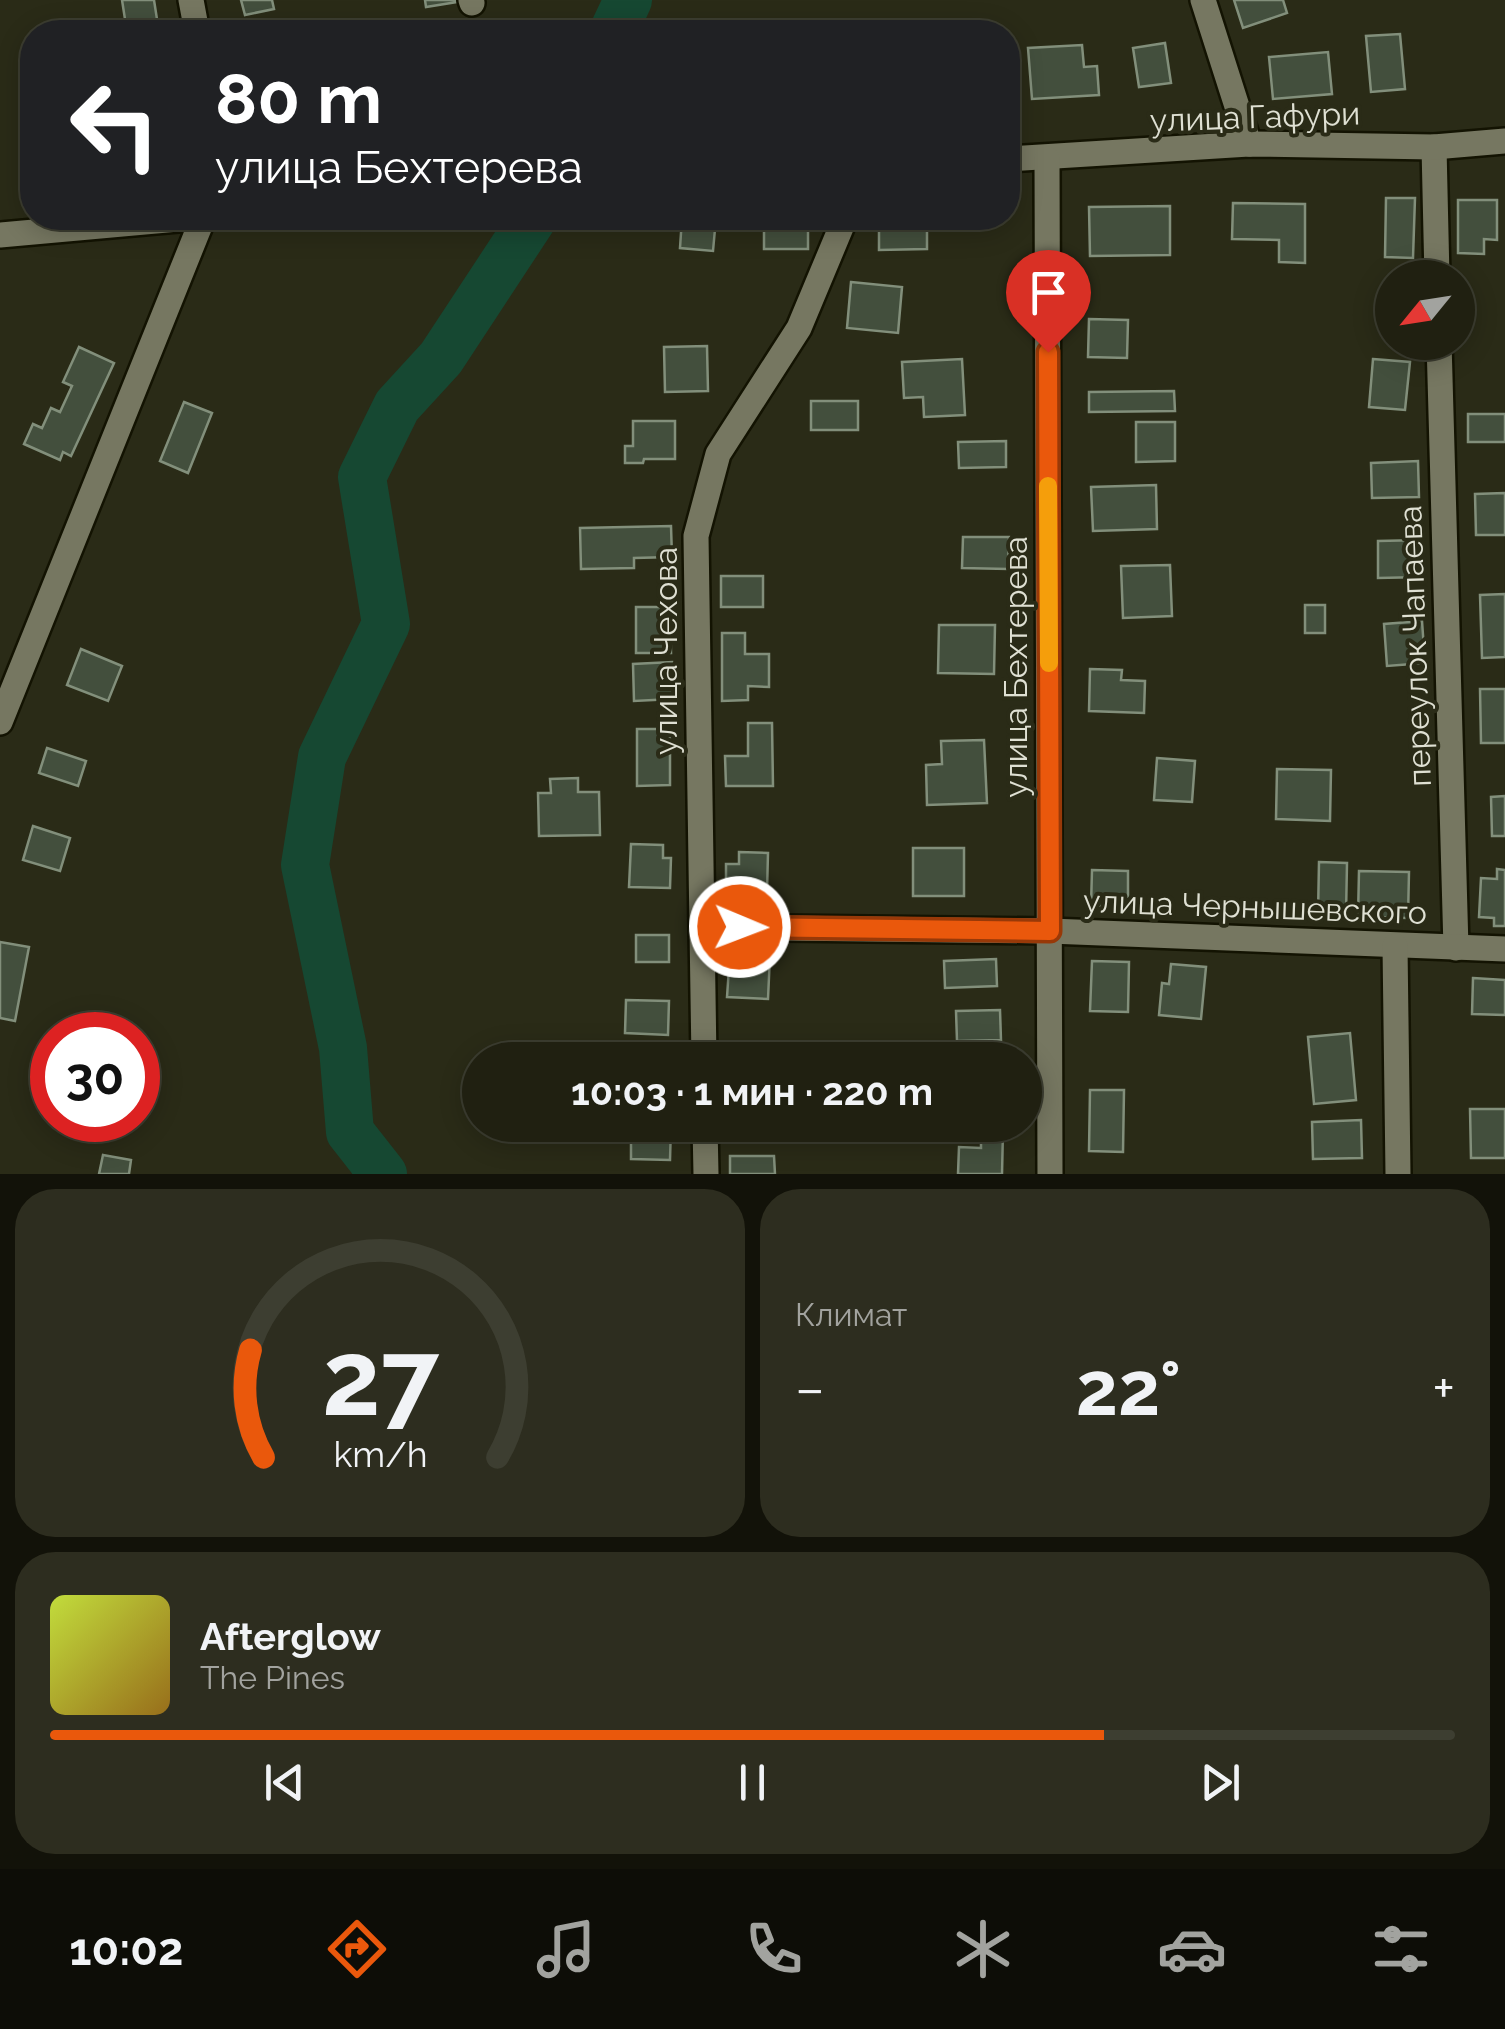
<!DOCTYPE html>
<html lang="ru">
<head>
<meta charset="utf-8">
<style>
	:root { --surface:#202011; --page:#2d2d1f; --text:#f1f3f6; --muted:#a2a39f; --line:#3d3e31; --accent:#ea580c }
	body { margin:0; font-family:Raleway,sans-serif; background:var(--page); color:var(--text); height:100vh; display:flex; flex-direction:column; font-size:38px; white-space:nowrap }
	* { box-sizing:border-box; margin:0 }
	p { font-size:32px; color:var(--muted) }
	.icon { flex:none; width:55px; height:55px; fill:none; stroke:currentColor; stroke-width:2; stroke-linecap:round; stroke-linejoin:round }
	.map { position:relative; height:1174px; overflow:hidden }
	.side { display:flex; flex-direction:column; gap:15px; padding:15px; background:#121209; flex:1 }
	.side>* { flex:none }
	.hud { position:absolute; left:20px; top:20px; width:1000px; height:210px; border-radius:40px; box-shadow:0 5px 25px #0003,0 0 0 2px var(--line); background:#202124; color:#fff; overflow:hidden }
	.needle { width:65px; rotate:240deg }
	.fabs { position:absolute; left:1375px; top:260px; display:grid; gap:20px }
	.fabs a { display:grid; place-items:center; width:100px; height:100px; border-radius:50%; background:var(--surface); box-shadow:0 5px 25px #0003,0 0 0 2px var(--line); font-size:50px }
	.speed { position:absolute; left:30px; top:1012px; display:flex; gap:20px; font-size:50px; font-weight:700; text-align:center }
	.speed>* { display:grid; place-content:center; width:130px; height:130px; border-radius:50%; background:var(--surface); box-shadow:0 5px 25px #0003,0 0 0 2px var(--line); line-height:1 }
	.speed .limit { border:15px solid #d22; background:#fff; color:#111 }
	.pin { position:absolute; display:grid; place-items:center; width:85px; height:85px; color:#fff; margin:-102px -42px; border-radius:50% 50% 50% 0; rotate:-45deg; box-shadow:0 0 10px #0007 }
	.pin .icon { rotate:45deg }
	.me { position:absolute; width:110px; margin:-55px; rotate:91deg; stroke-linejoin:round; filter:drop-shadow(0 0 8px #0008) }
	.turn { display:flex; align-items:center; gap:35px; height:210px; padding:0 30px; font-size:45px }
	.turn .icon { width:130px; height:130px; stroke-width:2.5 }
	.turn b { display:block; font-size:70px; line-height:85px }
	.big { font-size:75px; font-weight:700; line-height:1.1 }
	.side .tile { flex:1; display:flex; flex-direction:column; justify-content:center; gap:15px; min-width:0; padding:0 35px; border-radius:40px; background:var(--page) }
	.side .dial { align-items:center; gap:0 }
	.dial svg { height:260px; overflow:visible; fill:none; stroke:var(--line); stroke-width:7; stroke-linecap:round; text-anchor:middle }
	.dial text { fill:var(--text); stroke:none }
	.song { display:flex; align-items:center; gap:30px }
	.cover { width:120px; height:120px; border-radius:15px; background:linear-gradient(135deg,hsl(70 70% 55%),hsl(40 70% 35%)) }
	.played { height:10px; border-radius:5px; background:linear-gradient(90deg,var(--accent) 75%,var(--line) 75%) }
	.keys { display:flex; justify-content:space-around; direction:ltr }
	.heat { display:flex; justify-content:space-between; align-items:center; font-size:55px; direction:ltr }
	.side .tiles { flex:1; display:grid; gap:15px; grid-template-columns:1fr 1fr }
	.tile:last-child { grid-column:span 2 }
	.trip { position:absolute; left:462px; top:1042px; width:580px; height:100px; border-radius:50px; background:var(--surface); box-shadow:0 5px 25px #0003,0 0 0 2px var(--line); font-weight:700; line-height:100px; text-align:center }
	.tabs { display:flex; height:160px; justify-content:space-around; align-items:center; background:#0d0d07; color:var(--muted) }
	.tabs .icon { width:70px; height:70px }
	.tabs .selected { color:var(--accent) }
	.tabs b { font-size:45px; color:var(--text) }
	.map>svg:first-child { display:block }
</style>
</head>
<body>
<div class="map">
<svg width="1505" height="1174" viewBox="0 0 1505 1174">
	<rect width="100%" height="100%" fill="#2a2b17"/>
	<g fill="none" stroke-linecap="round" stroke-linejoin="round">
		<path stroke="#164832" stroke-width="8" d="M356,1174l8,-24"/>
		<g stroke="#164832" stroke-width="48">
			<path d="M613,32l15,-32"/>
			<path d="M383,1174l-33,-42 -7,-84 -38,-183 17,-108 64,-133 -24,-147 35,-71 44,-48 92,-140"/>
		</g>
	</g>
	<g fill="#434f3d" stroke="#828f7b" stroke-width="2.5">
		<path d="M122,0h32l5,32h-32z"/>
		<path d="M241,0h31l2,9 -29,6z"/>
		<path d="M425,0h31l1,2 -31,5z"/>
		<path d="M1234,0h49l4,13 -44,15z"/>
		<path d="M1400,34l5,55 -34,3 -5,-56z"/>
		<path d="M1165,43l6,40 -32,4 -6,-39z"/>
		<path d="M1082,45l2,22 13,-1 2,29 -67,4 -4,-51z"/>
		<path d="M1328,52l4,42 -59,5 -4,-42z"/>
		<path d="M1386,198h29l-2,60 -28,-1z"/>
		<path d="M1458,200h39v40l-13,-1v15l-26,-1z"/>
		<path d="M1233,203l72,1v59l-26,-1v-22l-47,-1z"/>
		<path d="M1170,206v49l-80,1 -1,-49z"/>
		<path d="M682,218h34l-3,33 -33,-3z"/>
		<rect x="764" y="218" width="44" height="31"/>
		<path d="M879,218h48v31l-48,1z"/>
		<path d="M851,282l51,5 -4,46 -51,-5z"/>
		<path d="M1089,319l39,1 -1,38 -39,-1z"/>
		<path d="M707,346l1,45 -43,1 -1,-45z"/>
		<path d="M79,347l35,16 -43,93 -8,-4 -3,8 -36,-16 9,-20 9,4 9,-20 9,4 12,-26 -9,-4z"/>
		<path d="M962,359l3,56 -41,2 -1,-20 -19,1 -2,-36z"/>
		<path d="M1373,359l37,3 -5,48 -36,-3z"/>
		<path d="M1174,391l1,20 -86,1v-20z"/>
		<rect x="811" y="401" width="47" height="29"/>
		<path d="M184,402l28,11 -24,60 -28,-12z"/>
		<rect x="1468" y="414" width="37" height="28"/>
		<path d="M633,421h42v38h-31l-1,4h-18v-17h8z"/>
		<path d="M1136,422h39v39l-39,1z"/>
		<path d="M1006,441v26l-47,1 -1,-26z"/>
		<path d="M1418,461l1,36 -47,1 -1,-35z"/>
		<path d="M1156,485l1,44 -64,2 -2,-44z"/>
		<path d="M1505,493v42h-29l-1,-41z"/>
		<path d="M671,526l1,31 -38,1v10l-53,1 -1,-41z"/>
		<path d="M963,537h46l-1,32 -46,-1z"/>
		<path d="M1422,540l1,37 -45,1v-37z"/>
		<path d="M1170,565l2,51 -49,2 -2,-52z"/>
		<rect x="721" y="576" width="42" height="31"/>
		<path d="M1505,594v63l-23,1 -2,-63z"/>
		<rect x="1305" y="605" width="20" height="28"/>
		<path d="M636,607h34l1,46h-35z"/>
		<path d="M1422,621l3,42 -38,3 -3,-42z"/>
		<path d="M939,625h56l-1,49 -56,-1z"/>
		<path d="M722,633h23v21h24v33l-21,-1v14l-26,1z"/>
		<path d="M81,649l41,17 -14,35 -41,-16z"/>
		<path d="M672,662l1,37 -39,2 -1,-37z"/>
		<path d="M1090,669l32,1 -1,10 24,1 -1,32 -55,-2z"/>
		<path d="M1480,689h25v54h-24z"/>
		<path d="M748,723h24l1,63h-47l-1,-30h23z"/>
		<path d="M637,729h33v56l-33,1z"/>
		<path d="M984,740l3,63 -60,2 -1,-40 16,-1 -1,-23z"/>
		<path d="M47,748l39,13 -8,25 -39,-13z"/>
		<path d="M1157,758l38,3 -3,41 -38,-2z"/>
		<path d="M1277,769l54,1 -1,51 -54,-2z"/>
		<path d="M578,778v14h21l1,43 -61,1 -1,-43h13l-1,-14z"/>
		<path d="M1505,796v40h-13l-1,-39z"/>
		<path d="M33,826l37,12 -10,33 -37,-11z"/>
		<path d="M631,844l32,1v13h8l-1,30 -41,-1z"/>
		<rect x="913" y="848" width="51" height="48"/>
		<path d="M739,852l29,1 -1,39 -41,-1v-27h13z"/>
		<path d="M1319,862l28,1 -1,52h-28z"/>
		<path d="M1497,869l8,1v56h-11v-8l-15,-1 2,-39 16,1z"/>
		<path d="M1092,870l36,1v36l-37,-1z"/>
		<path d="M1359,871l50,1 -1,46 -50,-1z"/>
		<rect x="636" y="935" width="33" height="27"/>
		<path d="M0,942l29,5 -14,74 -15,-3z"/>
		<path d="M730,953l40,2 -2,44 -41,-2z"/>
		<path d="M996,959l1,27 -52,2 -1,-27z"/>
		<path d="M1092,961l37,1 -1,50 -38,-1z"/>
		<path d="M1171,964l35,3 -5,52 -42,-4 3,-32 7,1z"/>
		<path d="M1473,978l32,2v35l-33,-1z"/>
		<path d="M626,1000l43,1 -1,34 -43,-2z"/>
		<path d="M1000,1010l1,30 -44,1 -1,-30z"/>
		<path d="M1350,1033l6,67 -42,4 -6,-67z"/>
		<path d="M669,1055v5h-39l-1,-4z"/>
		<path d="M1090,1090h34l-1,62 -34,-1z"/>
		<path d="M1470,1109h35v49h-34z"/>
		<path d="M1361,1120l1,38 -49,1 -1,-37z"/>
		<path d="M631,1126h40l-1,34 -39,-1z"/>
		<path d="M981,1130l22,1 -1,43h-44l1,-27 22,1z"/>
		<path d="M103,1155l28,5 -2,14h-30z"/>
		<path d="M730,1156h44l1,18h-45z"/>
	</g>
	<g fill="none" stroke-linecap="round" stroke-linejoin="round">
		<g stroke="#131302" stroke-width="30">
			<g id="street">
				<path d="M191,0l6,32"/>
				<path d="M471,0l1,3"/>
				<path d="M1203,0l46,144"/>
				<path d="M1434,147l3,131"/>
				<path d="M1008,159l241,-15 185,3 71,-6"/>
				<path d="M1047,159l3,1015"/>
				<path d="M0,235l189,-17"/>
				<path d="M1439,342l17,606"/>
				<path d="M0,722l203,-504"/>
				<path d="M702,927l348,4 455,18"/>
				<path d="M1395,946l3,228"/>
				<path d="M704,1060l-8,-524 22,-82 81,-126 46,-110"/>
				<path d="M705,1125l1,49"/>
			</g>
		</g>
		<use href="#street" stroke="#767761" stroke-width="25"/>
	</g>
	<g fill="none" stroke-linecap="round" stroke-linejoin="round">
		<g stroke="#983908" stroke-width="25">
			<path id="route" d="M740,927l310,4 -2,-579"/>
		</g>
		<use href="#route" stroke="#ea580c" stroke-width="18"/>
		<path stroke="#f59e0b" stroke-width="18" d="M1048,486l1,177"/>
	</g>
	<g text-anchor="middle" stroke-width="8" stroke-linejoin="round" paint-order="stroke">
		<g font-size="32" fill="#dfe0d3" stroke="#2a2b17">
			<text transform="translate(1255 117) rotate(-2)" y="11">улица Гафури</text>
			<text transform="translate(1415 646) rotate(-92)" y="11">переулок Чапаева</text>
			<text transform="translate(666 651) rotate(-90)" y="11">улица Чехова</text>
			<text transform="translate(1016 667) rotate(-90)" y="11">улица Бехтерева</text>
			<text transform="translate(1255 907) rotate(2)" y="11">улица Чернышевского</text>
		</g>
	</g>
</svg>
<div class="fabs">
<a><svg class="needle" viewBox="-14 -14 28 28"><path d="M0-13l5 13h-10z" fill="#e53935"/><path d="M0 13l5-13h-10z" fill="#a2a39f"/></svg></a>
</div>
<div class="speed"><div class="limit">30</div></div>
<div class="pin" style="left:1048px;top:352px;background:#d93025"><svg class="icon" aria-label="arrive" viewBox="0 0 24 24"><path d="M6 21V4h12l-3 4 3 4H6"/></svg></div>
<svg class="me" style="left:740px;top:927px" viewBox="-20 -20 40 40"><circle r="17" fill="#ea580c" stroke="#fff" stroke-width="3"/><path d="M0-11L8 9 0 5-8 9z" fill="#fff"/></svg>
<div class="trip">10:03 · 1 мин · 220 m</div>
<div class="hud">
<div class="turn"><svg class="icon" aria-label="left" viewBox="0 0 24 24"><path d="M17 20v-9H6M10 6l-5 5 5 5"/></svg><div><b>80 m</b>улица Бехтерева</div></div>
</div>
</div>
<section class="side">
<div class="tiles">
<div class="tile dial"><svg viewBox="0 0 100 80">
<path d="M14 69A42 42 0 1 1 86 69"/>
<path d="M14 69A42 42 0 0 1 10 36" stroke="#ea580c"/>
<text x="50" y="56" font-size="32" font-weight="700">27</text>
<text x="50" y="72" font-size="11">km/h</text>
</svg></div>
<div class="tile"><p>Климат</p>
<div class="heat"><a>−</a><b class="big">22°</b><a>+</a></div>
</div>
<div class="tile">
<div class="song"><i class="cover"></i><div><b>Afterglow</b><p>The Pines</p></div></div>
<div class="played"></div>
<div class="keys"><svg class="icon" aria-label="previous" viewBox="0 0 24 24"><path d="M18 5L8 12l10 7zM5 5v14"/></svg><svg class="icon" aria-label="pause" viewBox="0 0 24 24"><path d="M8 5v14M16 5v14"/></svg><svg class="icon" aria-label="next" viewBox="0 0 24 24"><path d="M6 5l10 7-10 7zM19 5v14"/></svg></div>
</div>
</div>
</section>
<nav class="tabs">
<b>10:02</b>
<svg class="icon selected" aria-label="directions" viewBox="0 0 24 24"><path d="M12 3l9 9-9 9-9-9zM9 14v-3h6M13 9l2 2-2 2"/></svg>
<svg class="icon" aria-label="music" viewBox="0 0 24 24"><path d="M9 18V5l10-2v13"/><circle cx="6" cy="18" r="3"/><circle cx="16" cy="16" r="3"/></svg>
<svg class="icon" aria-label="phone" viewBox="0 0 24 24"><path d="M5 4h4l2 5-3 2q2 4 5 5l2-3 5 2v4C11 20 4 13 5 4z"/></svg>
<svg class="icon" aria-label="climate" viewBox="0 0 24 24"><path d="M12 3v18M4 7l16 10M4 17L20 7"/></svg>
<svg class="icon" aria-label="car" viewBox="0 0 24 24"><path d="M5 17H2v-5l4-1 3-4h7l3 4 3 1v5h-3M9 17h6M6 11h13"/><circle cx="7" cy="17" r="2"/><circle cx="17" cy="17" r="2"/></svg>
<svg class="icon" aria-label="filters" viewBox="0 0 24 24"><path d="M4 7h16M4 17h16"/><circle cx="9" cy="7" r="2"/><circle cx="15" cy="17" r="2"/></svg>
</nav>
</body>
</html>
